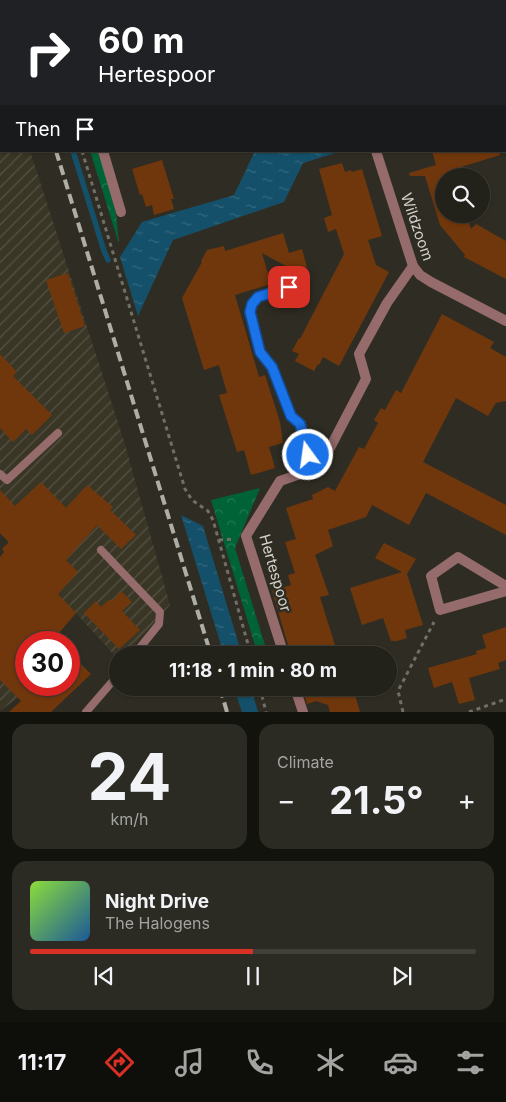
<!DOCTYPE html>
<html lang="en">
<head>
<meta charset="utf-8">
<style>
	:root { --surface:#23221a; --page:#2b2a23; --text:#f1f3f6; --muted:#a3a4a2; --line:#403f39; --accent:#d93025 }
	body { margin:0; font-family:Inter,sans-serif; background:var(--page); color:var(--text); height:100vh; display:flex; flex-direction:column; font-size:19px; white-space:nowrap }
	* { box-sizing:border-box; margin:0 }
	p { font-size:16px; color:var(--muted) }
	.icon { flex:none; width:28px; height:28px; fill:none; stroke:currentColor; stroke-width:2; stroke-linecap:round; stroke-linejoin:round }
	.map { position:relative; height:712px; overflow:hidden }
	.side { display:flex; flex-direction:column; gap:12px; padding:12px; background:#13130e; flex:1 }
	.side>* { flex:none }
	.top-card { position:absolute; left:0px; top:0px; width:506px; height:152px; box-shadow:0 1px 4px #0004,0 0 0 1px var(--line); background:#202124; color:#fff; overflow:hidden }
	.controls { position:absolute; left:435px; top:168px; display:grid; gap:10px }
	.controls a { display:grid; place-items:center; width:55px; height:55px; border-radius:50%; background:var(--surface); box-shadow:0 1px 4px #0004,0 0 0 1px var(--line); font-size:25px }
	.speed { position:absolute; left:15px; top:631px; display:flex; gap:10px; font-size:25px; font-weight:700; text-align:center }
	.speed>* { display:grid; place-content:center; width:65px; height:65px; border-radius:50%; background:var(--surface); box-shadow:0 1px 4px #0004,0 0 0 1px var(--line); line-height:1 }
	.speed .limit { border:8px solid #d22; background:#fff; color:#111 }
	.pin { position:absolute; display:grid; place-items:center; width:42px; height:42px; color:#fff; margin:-21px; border-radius:10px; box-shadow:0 2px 8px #0006 }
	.me { position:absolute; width:55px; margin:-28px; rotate:346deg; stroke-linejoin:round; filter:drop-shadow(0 0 4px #0008) }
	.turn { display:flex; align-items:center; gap:18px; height:105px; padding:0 15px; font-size:22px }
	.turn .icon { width:65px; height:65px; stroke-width:2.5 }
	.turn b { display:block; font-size:35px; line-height:42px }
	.then { display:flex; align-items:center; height:48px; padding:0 15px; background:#0003; gap:10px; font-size:19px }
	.big { font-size:38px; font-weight:700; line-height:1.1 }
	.side .card { flex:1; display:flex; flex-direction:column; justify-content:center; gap:8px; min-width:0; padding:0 18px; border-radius:15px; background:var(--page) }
	.side .dial { align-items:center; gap:0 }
	.dial b { font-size:65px; line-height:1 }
	.song { display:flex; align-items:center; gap:15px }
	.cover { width:60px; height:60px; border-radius:8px; background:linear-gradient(135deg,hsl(90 70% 55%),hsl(210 70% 35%)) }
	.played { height:5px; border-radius:2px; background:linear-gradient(90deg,var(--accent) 50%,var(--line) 50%) }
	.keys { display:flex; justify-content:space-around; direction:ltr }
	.heat { display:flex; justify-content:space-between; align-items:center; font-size:28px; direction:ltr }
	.side .tiles { flex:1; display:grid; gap:12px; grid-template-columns:1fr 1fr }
	.card:last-child { grid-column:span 2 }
	.trip { position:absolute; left:109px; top:646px; width:288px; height:50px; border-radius:25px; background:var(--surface); box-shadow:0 1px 4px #0004,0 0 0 1px var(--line); font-weight:700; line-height:50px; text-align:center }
	.menu { display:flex; height:80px; justify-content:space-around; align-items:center; background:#0e0e0a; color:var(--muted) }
	.menu .icon { width:35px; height:35px }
	.menu .current { color:var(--accent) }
	.menu b { font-size:22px; color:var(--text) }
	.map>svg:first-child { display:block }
</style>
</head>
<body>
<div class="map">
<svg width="506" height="712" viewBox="0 0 506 712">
	<defs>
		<pattern id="industrial-furrows" width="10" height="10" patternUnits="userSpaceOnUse" patternTransform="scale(1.25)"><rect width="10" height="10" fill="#3a3626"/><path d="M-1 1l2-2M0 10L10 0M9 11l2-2" fill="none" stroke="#565244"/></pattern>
		<pattern id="forest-crowns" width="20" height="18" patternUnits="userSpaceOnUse" patternTransform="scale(1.25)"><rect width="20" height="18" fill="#006237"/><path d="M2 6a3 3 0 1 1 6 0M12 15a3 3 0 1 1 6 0" fill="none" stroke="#247853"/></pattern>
		<pattern id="water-ripples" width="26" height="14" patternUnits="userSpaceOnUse" patternTransform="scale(1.25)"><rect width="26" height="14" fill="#145069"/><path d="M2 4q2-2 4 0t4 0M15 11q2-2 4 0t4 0" fill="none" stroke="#35687d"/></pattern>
	</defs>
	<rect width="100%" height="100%" fill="#2f2d23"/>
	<path fill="url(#industrial-furrows)" d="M0,57l1,4v90h29l94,290 46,164 -44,50h-8l-1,3 -41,-45 -25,29h-25v35l-1,15 -25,19v-134l22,-20 -22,-24z"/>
	<g fill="url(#forest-crowns)">
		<path d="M90,151h9l17,62 3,31z"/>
		<path d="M260,488l-25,60 33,107h-10l-47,-155z"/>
	</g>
	<g fill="url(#water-ripples)">
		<path d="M255,151h87l-39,12 -19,39 -111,38 -35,76 -18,-59 22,-35 92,-27z"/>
		<path d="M181,515l22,11 39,129h-18z"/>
		<path d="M234,688h17l7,24h-16z"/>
	</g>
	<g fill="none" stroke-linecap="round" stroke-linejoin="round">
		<g stroke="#145069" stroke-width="5.5">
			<path d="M27,0l1,1"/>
			<path d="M73,151l31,100 4,9"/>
		</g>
	</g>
	<g fill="#71370c">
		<path d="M432,151h67l1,4 -39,12 2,6 -11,3h-8v38h22l5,15 5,-5 30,17v38l-42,-22 1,-2 -25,-30 -15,-49h-15l-1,-3 27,-8z"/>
		<path d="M162,160l12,39h-3l3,10 -20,6 -2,-10 -6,2 -4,-13 -2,1 -8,-26z"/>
		<path d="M342,163l3,9 6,-2 1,2 10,-3 20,67 -14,4 8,25 13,7 -50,94 -16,-9 -4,8 -1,-1 -4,7 -19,-10 4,-7 -7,-3 7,-13 1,1 44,-85 -8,-25 -8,3 -4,-14 8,-3 -13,-46z"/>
		<path d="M283,233l6,20 13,-4 5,18 -13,4h1l-33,-18 9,31 -36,11 24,82 6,-2 15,47 3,21 -14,4 6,21 -24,7 -7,-25 -7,2 -18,-57 8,-2 -8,-28 -15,5 -22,-72 20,-36 -1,-1 6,-11 17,-4 1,5z"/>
		<path d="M68,273l17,53 -21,7 -18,-53z"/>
		<path d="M442,314l52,28 -4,6 16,9v44l-10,2 -8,13 -32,-18 -33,64 83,43v30l-80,-42 -17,32 -37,-20 -6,12 -38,13 5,16 -18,9 14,40 -9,2 18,58h-47l-19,-64 19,-6 -3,-10 7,-2 -10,-31 11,-3 -10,-31 27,-9 -1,-4 16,-8 7,4 24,-44 5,2 14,-26 -4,-3 7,-12 4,2 11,-20 5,3z"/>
		<path d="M0,354l17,18 -4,4 39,39 -20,20 -6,-6 -13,13 -13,-14z"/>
		<path d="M41,482l25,26 21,-23 26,22 -3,3 26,25 -15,14 -24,-24 -31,35 12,12 -20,22 18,19 -25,29h-25v43h43v-9l12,-12 10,10 -40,38h-42l12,-11 -21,-21v-123l4,-5 -2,-3 7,-7 -9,-9v-43l15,16z"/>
		<path d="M384,543l32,16 -9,15 16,51 -18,5 2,8 -10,3h-6l-8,-23 -21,7 -12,-37 52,-16 -27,-14z"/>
		<path d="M121,591l11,11 -10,9 18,19 -21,19 -35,-36 12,-12 5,6 9,-8 2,2z"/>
		<path d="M506,627v33l-8,3 2,6 -31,9 6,22 -16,4 -7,-22 -18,6 -6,-20 49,-14 -1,-3 10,-3 -4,-13z"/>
		<path d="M302,688h51l7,24h-30l-2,-7 -12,-4 -9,3z"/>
	</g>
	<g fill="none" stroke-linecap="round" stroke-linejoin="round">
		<g stroke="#716f67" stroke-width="3" stroke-dasharray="4 4" stroke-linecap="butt">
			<path d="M36,0v1"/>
			<path d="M82,151l103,338 7,11 16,11 5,9 38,135"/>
			<path d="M219,540l14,-1"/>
			<path d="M260,688l6,24"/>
			<path d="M403,712l-5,-21 36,-69"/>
			<path d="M469,712l37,-13"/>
		</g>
		<g stroke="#956b6c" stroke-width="8">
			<path d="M0,474l7,6 51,-47"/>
			<path d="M101,550l59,62 -1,12 -25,31"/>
			<path d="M86,712l32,-37"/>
		</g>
		<g stroke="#956b6c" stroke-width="10">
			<path d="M69,0l1,1"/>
			<path d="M332,0l1,1"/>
			<path d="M505,129l1,3"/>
			<path d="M103,151l18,61"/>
			<path d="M376,151l37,115 7,9 11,7 75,39"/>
			<path d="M289,287l-31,10 -6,7 -2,8 10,40 12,15 19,49 10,8 11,46"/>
			<path d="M506,586l-48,-29 -27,19 9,34 66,-19"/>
			<path d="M284,655l-38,-119 34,-55 40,-14 46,-88 -7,-25 28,-51 26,-37"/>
			<path d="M295,688l8,24"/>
		</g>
		<g stroke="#afaea6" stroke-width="4" stroke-dasharray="10 5" stroke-linecap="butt">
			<path d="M9,0l1,1"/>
			<path d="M56,151l155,504"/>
			<path d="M220,688l7,24"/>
		</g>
	</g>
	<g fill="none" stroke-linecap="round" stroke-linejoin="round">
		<g stroke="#114b97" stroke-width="12">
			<path id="route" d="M289,287l-31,10 -6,7 -2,8 10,40 12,15 19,49 9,8 8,31"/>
		</g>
		<use href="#route" stroke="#1a73e8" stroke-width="9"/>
	</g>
	<g text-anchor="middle" stroke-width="5" stroke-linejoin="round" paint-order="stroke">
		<g font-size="15" fill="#d3d2cb" stroke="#2f2d23">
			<text transform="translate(417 227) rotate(71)" y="5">Wildzoom</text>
			<text transform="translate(275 573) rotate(74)" y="5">Hertespoor</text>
		</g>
	</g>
</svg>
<div class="controls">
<a><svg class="icon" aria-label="search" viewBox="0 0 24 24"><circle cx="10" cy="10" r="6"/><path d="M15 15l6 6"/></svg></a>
</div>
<div class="speed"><div class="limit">30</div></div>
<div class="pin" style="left:289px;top:287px;background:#d93025"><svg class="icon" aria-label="arrive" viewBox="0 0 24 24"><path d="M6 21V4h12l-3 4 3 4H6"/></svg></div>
<svg class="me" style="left:308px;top:455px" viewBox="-20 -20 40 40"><circle r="17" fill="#1a73e8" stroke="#fff" stroke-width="3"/><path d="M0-11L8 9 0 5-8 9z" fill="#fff"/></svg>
<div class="trip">11:18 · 1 min · 80 m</div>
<div class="top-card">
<div class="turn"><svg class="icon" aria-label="right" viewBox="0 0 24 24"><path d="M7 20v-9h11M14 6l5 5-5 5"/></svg><div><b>60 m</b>Hertespoor</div></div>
<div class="then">Then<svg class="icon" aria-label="arrive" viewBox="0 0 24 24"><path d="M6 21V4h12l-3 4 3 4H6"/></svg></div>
</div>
</div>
<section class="side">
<div class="tiles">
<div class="card dial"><b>24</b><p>km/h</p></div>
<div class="card"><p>Climate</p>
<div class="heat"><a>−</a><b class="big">21.5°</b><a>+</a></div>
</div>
<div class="card">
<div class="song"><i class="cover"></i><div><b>Night Drive</b><p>The Halogens</p></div></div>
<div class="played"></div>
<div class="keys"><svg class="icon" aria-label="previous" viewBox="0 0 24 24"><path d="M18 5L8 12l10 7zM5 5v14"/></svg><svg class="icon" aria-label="pause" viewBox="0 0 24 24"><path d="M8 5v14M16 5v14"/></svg><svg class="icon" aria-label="next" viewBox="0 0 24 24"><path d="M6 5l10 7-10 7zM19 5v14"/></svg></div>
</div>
</div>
</section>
<nav class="menu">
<b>11:17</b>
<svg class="icon current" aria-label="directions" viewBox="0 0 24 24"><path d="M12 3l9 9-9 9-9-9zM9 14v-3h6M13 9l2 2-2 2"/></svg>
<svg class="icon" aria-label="music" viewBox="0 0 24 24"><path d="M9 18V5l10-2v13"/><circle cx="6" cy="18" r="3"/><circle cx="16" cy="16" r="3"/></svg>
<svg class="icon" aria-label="phone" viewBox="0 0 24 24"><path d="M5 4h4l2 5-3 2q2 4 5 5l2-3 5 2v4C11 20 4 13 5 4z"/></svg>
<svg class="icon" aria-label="climate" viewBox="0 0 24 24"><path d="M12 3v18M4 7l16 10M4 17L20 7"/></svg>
<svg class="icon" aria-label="car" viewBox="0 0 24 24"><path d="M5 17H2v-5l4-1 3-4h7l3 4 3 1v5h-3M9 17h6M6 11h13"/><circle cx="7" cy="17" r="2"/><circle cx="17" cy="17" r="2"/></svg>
<svg class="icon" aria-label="filters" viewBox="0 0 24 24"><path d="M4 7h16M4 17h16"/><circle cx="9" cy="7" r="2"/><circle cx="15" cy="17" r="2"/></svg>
</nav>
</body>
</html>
